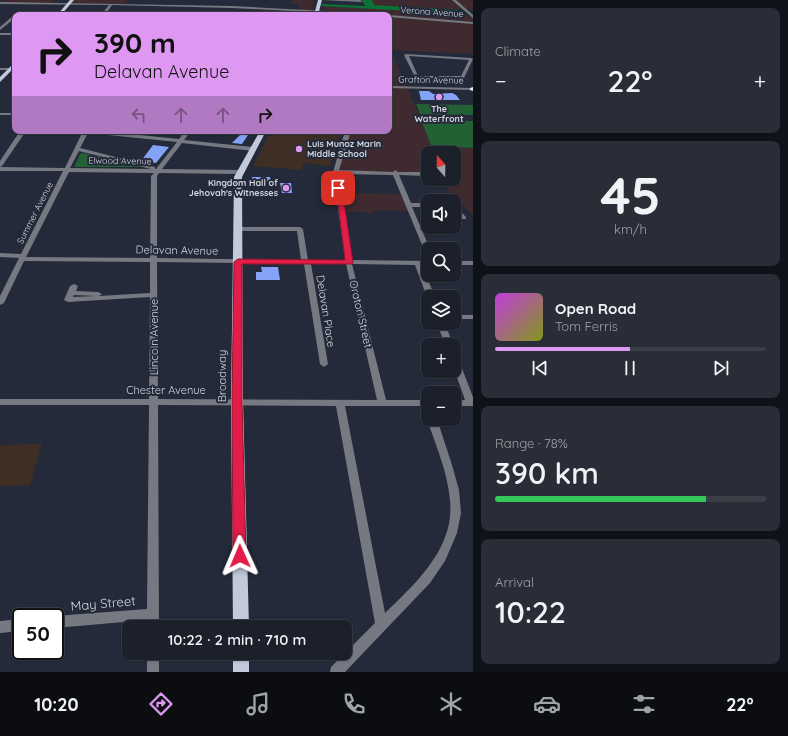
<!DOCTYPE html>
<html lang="en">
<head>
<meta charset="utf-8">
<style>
	:root { --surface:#1b202b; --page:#282d37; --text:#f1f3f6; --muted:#a0a3a9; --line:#393e47; --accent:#de98f2 }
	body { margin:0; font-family:Quicksand,sans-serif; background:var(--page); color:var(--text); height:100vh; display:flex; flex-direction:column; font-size:15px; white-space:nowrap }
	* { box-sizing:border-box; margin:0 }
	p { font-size:13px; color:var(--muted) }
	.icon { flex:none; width:22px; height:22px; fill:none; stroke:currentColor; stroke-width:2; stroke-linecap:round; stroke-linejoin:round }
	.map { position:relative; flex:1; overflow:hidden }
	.sheet { display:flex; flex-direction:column; gap:8px; padding:8px; background:#0f1218; width:315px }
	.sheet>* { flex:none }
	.hud { position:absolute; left:12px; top:12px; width:380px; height:122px; border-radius:8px; box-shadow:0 1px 3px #0004,0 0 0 1px var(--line); background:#de98f2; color:#111; overflow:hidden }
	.needle { width:26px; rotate:340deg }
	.buttons { position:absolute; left:421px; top:146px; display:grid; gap:8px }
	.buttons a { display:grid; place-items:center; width:40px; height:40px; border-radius:8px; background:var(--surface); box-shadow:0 1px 3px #0004,0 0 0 1px var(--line); font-size:20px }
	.speed { position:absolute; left:12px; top:608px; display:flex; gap:8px; font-size:20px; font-weight:700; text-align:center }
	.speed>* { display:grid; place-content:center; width:52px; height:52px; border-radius:50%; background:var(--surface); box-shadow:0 1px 3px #0004,0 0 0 1px var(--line); line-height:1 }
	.speed .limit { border:2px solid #111; border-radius:6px; background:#fff; color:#111 }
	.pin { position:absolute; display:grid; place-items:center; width:34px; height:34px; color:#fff; margin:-17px; border-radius:8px; box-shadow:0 2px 6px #0006 }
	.me { position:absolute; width:44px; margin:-22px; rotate:359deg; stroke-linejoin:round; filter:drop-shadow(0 0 3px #0008) }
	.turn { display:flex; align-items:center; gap:14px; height:84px; padding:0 16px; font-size:18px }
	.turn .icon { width:52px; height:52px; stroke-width:2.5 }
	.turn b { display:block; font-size:28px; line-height:34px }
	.lanes { display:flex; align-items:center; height:38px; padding:0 16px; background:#0003; justify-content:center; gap:20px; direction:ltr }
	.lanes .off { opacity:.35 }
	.big { font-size:30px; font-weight:600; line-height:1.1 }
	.sheet .card { flex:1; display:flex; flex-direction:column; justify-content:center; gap:6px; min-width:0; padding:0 14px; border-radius:8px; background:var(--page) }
	.sheet .dial { align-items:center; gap:0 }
	.dial b { font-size:52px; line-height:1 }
	.song { display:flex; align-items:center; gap:12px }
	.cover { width:48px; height:48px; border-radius:6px; background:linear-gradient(135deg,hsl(290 70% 55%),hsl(70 70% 35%)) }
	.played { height:4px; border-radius:2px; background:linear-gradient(90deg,var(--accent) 50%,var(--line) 50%) }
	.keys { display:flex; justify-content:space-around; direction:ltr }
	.heat { display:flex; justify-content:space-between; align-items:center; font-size:22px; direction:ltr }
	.charge { height:6px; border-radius:3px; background:linear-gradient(90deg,#34c759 78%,var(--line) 0) }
	.trip { position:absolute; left:122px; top:620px; width:230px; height:40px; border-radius:8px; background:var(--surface); box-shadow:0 1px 3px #0004,0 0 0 1px var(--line); font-weight:600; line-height:40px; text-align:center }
	.menu { display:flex; height:64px; justify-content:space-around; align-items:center; background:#0b0d11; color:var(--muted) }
	.menu .icon { width:28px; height:28px }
	.menu .on { color:var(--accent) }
	.menu b { font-size:18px; color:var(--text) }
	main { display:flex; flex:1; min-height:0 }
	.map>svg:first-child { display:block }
</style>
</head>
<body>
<main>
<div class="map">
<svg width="473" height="672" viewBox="0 0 473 672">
	<rect width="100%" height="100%" fill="#242a39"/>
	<g fill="#3f2b2f">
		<path d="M5,0h123l-3,4h-55l3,-4h-19l-4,4 -48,-1z"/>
		<path d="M295,0h19l-2,11 -39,-1 -2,5h-12l3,-7 36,2 1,-6 -11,-1z"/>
		<path d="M372,0h101v10l-99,-5z"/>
		<path d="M324,6l78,4 71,6v38l-82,-4 41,95 41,3v67l-36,-36h17v-26h-26v23l-15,-3 -15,2 -61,-5 11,-39h41v-116h-54l-1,-3 -11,-1z"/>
		<path d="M340,193l63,1 6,17 -36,-1v3l-30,-2z"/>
	</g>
	<g fill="#3e2e23">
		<path d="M271,131h23l46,4 -10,31 -26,-3 -3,7 -48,-4z"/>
		<path d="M42,444l-12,41 -30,1v-41z"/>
	</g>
	<g fill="#236135">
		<path d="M416,104l57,1v10l-53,-1z"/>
		<path d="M421,120l52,1v27l-42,-3z"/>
		<path d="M83,153l55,13 4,1h-68l6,-13z"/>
	</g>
	<path fill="#0c7135" d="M362,0h10l2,5 84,5 6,4 -143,-8 1,-2 43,2z"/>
	<g fill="#84a2f6">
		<path d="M419,91h10l4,3 19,-1 4,2 4,5h-39z"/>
		<path d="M240,135h8l-6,9 -10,-1z"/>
		<path d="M153,145l16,2 -13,16 -15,-2z"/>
		<path d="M252,177h18l1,5h-19z"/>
		<path d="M280,183h11l1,10h-10z"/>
		<path d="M261,267h17l2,13h-24v-8h6z"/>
	</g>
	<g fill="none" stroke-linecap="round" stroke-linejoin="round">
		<g fill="#767982" fill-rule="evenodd">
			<path d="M322,0h37l4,1 -2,1z"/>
			<path d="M452,0h4l17,15v3z"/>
			<path d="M0,2l232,4 93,5 48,4 -141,-7 -120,-3 -7,10h-4l8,-10 -109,-1z"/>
			<path d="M19,11l49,3 2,1 -52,-2z"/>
			<path d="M146,12l59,2 2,1 -62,-1z"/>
			<path d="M14,15h1v3l-15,12v-3z"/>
			<path d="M389,15l84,7v2l-84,-7z"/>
			<rect x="0" y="33" width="15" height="2"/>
			<path d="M406,54l65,4 2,1 -9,19h-47l-2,-1 -11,-22zM409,56l60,4 -8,16h-43z"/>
			<rect x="0" y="68" width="15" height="2"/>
			<path d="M389,86l84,2v2l-84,-2z"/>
			<rect x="0" y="113" width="15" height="2"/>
			<path d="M20,131h6l-24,35 -2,1v-6z"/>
			<path d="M83,131h18l78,8 6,-8h6l-7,9 69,7 3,2 -3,2 -71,-8 -20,26 78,1 3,2 -3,2 -81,-1 -2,3v82l144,2 -4,-29h-59l-3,-2 3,-2h62l3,2 5,31h37l-12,-88 12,-41h6l-12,39 54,2 2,-2 3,2h30v4l-29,-1 12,28h17v4h-16l18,42h-2v5l-3,-2 -32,-77 -54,-1 12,86 77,1v4h-6l13,32h-7v1l-1,-1 -12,-32 -63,-1 34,136h42v6h-83l40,207c30,-29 70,-65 65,-112 -2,-28 -14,-55 -23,-82l1,-1v1h9l15,46 7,25 2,23 -4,20 -12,28 -15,22 -85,89h-15l1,-5 44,-44 -39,-217 -178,-1 1,222h-12v-7l-92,8v-11h-2l2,-1 92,-7 2,-204h-149v-6h149l1,-102 -82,5 -4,-2 6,-14 4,-2 4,2 -2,5 22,1 4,2 -3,2 51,-3v-31l-126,-1 -20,42 -4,2v-9l19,-38 -19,-1v-4l21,1 42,-83h-63v-4l65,1zM88,133l89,9 -21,27h-1v-2l-75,-19zM79,151l72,18 -81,-1zM69,172l85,1 -3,3 -1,82 -124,-1zM157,262l147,2 16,100 4,3 4,-3 -17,-100h35l31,136 -219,-1zM74,295l22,1 -23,1z"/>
			<path d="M454,206l2,1 10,10v2h-4l-8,-8z"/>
			<rect x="454" y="261" width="19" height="4"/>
			<rect x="454" y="315" width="19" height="4"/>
			<path d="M437,323h8l8,22h-8z"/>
			<path d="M454,355l4,3 15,39v9h-19v-6h11l-11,-31z"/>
			<path d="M21,619v12l-21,2v-12z"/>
			<rect x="147" y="653" width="12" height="19"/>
		</g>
		<g fill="#c1c9da" fill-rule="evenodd">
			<path d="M70,0h4l-13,15h-4z"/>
			<path d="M318,0h4l-4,15h-4z"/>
			<path d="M15,62v5l-15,15v-5z"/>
			<path d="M260,131h6l-24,46 1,224 6,226h-16l-2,-226 3,-224z"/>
			<rect x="233" y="653" width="16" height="19"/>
		</g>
		<path fill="#dfe9fe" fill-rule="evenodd" d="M473,87v4l-3,-1v-2z"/>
	</g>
	<path fill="#e11d48" stroke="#92132f" d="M336,186l6,2 11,74 -1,2h-110v137l4,155 -2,4 -4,1 -5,-1 -2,-4 -1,-155 2,-139 4,-3 107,1z"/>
	<g fill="#de98f2" stroke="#242a39" stroke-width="1.5">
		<circle cx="439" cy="97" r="4"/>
		<circle cx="299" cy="149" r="4"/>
		<circle cx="286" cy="188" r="4"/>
	</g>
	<g text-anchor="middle" stroke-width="4" stroke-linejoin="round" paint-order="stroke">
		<g font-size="9" fill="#d0d4de" stroke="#242a39">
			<text transform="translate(432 12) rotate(4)" y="3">Verona Avenue</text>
			<text transform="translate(431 80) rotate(1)" y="3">Grafton Avenue</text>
			<text transform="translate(120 161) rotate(1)" y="3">Elwood Avenue</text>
			<text transform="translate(35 213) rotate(-63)" y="3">Summer Avenue</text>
		</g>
		<g font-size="9" font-weight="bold" fill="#d0d4de" stroke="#242a39">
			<text x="439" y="112">The<tspan x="439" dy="10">Waterfront</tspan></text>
			<text x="307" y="147" text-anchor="start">Luis Munoz Marin<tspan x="307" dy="10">Middle School</tspan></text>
			<text x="278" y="186" text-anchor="end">Kingdom Hall of<tspan x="278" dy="10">Jehovah's Witnesses</tspan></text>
		</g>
		<g font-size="11" fill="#d0d4de" stroke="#242a39">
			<text transform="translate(177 250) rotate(1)" y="4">Delavan Avenue</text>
			<text transform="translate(326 311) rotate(81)" y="4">Delavan Place</text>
			<text transform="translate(361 314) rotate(77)" y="4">Oraton Street</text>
			<text transform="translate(154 337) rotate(-90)" y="4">Lincoln Avenue</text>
			<text transform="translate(222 376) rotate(-90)" y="4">Broadway</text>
			<text x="166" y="394">Chester Avenue</text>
		</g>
		<g font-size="13" fill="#d0d4de" stroke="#242a39">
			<text transform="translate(103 603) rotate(-5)" y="5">May Street</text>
		</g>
	</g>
</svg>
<div class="buttons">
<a><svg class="needle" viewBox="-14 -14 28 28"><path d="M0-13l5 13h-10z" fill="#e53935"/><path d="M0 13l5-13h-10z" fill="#a0a3a9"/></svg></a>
<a><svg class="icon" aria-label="sound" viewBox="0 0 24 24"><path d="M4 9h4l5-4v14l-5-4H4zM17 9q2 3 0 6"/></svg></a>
<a><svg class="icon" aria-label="search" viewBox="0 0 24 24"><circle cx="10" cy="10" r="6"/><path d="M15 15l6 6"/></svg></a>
<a><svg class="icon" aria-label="layers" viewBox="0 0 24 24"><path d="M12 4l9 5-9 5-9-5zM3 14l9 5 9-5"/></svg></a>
<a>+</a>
<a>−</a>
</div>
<div class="speed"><div class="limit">50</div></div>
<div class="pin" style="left:338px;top:188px;background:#d93025"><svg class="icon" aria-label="arrive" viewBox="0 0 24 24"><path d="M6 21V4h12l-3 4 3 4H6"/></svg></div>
<svg class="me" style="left:240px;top:556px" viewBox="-20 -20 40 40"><path d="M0-17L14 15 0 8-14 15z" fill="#e11d48" stroke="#fff" stroke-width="4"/></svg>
<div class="trip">10:22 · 2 min · 710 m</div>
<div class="hud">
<div class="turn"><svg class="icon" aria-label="right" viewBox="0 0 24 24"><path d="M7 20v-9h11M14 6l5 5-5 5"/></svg><div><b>390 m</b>Delavan Avenue</div></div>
<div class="lanes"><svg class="icon off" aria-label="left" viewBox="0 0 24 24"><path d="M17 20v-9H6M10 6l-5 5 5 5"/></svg><svg class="icon off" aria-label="ahead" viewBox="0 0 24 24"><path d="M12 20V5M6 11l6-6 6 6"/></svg><svg class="icon off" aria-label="ahead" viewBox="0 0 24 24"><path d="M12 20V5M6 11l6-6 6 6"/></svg><svg class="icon" aria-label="right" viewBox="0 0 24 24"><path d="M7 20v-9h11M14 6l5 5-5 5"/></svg></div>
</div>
</div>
<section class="sheet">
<div class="card"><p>Climate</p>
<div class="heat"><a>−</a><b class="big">22°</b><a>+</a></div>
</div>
<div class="card dial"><b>45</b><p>km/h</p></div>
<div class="card">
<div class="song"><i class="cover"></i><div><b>Open Road</b><p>Tom Ferris</p></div></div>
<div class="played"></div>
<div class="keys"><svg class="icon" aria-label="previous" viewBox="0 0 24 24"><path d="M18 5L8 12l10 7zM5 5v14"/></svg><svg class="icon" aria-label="pause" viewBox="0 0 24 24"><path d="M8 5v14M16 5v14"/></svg><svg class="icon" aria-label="next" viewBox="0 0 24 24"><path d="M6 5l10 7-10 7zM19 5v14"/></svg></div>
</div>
<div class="card"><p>Range · 78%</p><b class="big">390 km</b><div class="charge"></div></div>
<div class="card"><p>Arrival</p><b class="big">10:22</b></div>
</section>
</main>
<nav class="menu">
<b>10:20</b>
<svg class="icon on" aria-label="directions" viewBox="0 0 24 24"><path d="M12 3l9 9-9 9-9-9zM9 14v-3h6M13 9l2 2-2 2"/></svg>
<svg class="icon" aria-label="music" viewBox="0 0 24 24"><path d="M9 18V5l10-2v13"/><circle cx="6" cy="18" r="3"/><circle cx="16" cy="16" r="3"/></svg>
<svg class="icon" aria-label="phone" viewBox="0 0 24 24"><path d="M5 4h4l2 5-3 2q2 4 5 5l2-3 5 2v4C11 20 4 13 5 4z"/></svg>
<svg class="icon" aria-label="climate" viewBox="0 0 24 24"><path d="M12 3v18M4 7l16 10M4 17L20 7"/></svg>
<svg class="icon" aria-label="car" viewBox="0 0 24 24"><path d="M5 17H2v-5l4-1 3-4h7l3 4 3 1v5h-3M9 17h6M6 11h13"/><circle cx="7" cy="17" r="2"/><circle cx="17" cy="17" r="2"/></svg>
<svg class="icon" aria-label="filters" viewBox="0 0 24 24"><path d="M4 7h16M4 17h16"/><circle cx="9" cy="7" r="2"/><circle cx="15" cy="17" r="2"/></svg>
<b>22°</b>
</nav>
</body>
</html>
